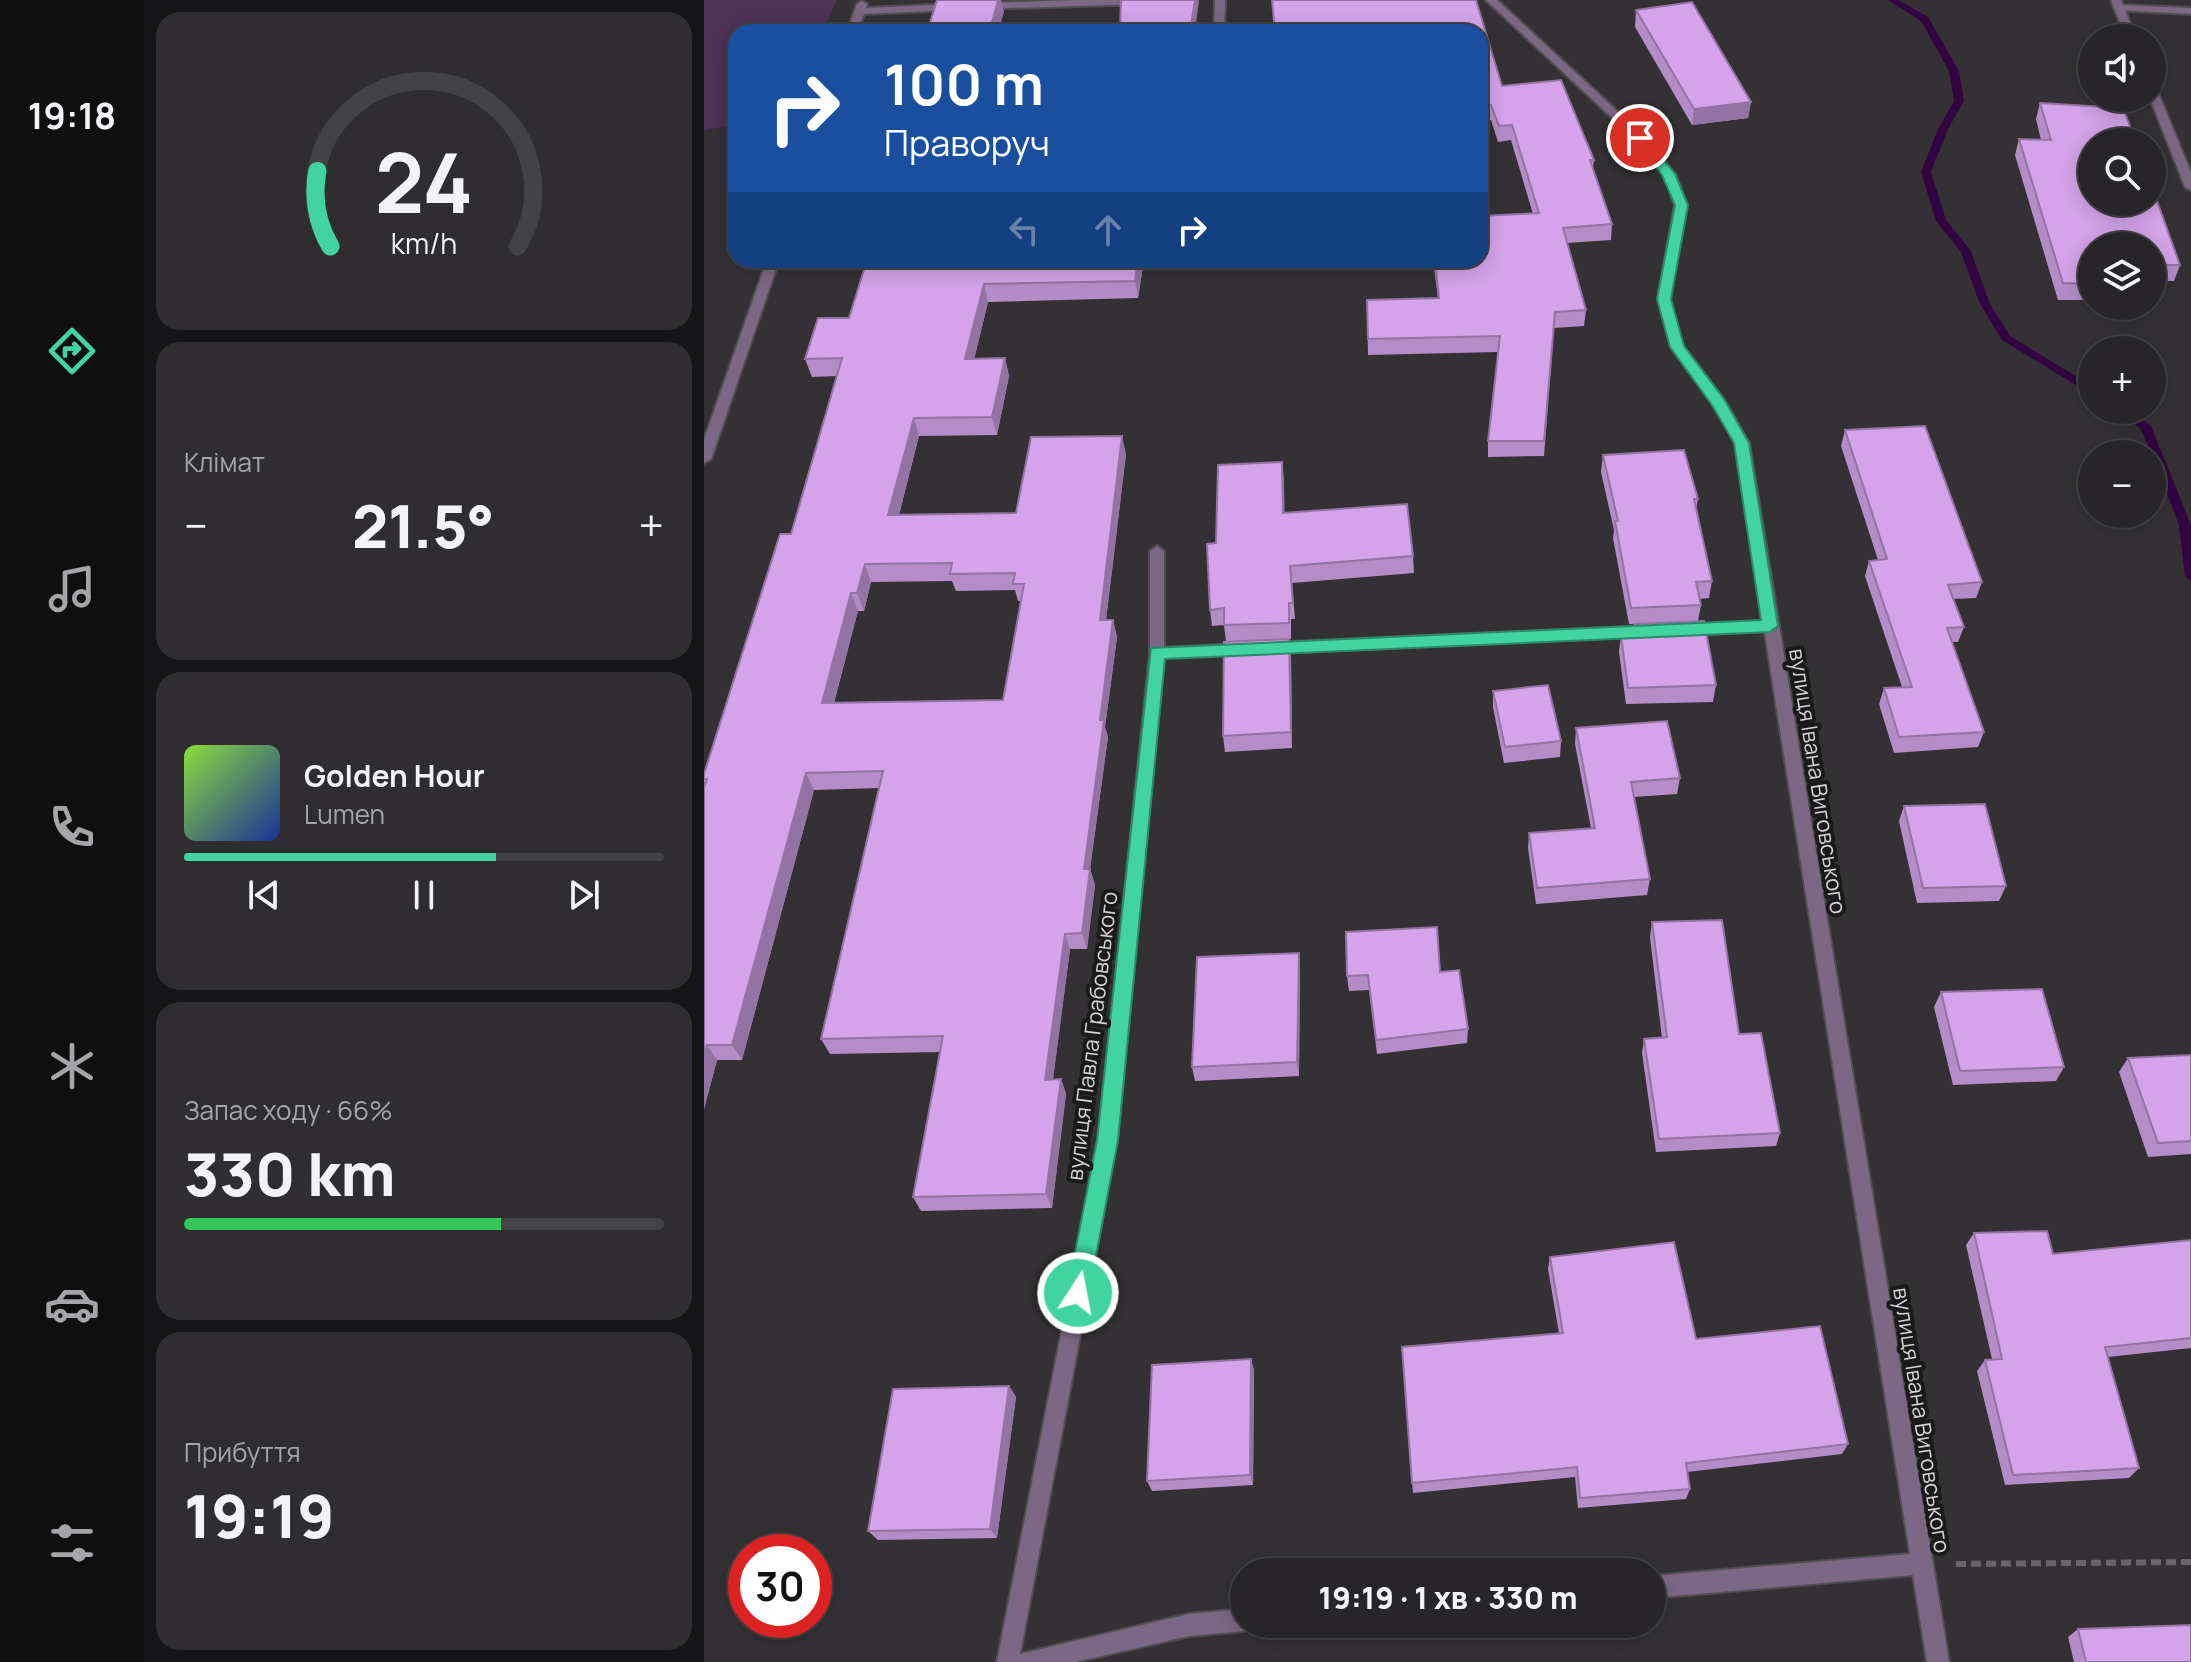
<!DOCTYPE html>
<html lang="uk">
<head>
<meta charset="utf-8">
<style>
	:root { --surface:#272528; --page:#2f2d30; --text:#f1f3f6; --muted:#a4a5a8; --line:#434245; --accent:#41d4a1 }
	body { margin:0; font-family:Manrope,sans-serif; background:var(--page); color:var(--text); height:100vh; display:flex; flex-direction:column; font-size:30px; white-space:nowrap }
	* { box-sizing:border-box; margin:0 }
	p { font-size:26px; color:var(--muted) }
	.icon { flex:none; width:44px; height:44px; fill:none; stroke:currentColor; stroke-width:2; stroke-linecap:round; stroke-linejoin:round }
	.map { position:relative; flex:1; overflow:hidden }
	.details { display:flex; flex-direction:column; gap:12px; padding:12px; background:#151416; width:560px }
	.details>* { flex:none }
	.banner { position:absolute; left:24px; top:24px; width:760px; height:244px; border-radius:24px; box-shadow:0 4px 20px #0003,0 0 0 2px var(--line); background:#1a4fa0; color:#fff; overflow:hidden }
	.buttons { position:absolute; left:1374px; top:24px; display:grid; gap:16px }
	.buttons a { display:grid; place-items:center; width:88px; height:88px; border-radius:50%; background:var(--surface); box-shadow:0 4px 20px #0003,0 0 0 2px var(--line); font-size:40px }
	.speed { position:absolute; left:24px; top:1534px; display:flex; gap:16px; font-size:40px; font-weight:700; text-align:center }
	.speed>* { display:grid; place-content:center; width:104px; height:104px; border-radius:50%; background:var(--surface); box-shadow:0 4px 20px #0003,0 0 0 2px var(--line); line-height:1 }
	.speed .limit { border:12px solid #d22; background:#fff; color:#111 }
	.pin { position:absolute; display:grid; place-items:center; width:68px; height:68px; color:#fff; margin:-34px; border:4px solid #fff; border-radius:50%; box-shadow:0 2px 8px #0007 }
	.me { position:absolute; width:88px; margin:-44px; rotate:11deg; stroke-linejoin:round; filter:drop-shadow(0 0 6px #0008) }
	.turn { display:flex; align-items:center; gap:28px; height:168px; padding:0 24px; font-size:36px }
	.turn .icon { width:104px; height:104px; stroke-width:2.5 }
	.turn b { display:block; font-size:56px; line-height:68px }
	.lanes { display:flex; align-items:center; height:76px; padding:0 24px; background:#0003; justify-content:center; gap:40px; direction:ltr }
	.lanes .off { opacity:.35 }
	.big { font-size:60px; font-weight:800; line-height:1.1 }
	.details .tile { flex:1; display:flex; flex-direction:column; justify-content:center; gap:12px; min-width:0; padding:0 28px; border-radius:24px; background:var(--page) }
	.details .dial { align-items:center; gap:0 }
	.dial svg { height:208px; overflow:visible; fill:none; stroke:var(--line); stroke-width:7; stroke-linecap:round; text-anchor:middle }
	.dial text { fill:var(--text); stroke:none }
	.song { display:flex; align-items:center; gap:24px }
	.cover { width:96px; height:96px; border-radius:12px; background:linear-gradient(135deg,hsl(90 70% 55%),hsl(230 70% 35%)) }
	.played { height:8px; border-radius:4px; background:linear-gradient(90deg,var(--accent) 65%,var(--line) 65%) }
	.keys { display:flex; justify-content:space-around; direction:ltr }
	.heat { display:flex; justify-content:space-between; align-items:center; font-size:44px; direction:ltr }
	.charge { height:12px; border-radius:6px; background:linear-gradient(90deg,#34c759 66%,var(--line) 0) }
	.trip { position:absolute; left:526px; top:1558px; width:436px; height:80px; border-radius:40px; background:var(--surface); box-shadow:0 4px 20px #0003,0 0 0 2px var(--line); font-weight:800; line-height:80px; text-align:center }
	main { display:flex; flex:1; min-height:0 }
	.menu { display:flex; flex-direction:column; width:144px; justify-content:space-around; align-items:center; background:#100f10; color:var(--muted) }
	.menu .icon { width:56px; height:56px }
	.menu .current { color:var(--accent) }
	.menu b { font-size:36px; color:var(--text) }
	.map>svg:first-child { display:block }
</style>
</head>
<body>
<main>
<nav class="menu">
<b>19:18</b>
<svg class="icon current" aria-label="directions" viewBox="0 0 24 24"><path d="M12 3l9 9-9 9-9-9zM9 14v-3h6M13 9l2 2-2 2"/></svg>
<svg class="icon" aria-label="music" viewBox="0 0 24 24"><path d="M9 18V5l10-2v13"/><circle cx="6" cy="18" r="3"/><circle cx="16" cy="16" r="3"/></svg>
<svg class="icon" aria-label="phone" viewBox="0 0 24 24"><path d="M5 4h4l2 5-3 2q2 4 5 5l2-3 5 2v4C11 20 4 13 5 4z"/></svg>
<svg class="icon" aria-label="climate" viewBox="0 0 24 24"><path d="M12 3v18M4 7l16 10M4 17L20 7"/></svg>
<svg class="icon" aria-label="car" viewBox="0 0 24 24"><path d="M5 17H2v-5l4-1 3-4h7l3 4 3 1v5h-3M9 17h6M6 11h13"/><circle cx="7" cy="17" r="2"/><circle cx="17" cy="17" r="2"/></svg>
<svg class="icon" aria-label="filters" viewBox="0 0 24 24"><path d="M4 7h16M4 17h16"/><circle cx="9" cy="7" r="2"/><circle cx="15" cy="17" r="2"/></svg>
</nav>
<section class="details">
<div class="tile dial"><svg viewBox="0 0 100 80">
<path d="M14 69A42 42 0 1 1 86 69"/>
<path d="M14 69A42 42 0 0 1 9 40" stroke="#41d4a1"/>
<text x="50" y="56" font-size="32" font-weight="700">24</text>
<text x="50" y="72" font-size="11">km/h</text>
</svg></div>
<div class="tile"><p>Клімат</p>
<div class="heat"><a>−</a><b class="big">21.5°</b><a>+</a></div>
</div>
<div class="tile">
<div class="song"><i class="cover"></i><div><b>Golden Hour</b><p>Lumen</p></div></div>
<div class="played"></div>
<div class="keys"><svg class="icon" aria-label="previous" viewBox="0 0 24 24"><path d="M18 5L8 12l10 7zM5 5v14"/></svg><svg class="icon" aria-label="pause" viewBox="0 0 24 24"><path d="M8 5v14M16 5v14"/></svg><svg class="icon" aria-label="next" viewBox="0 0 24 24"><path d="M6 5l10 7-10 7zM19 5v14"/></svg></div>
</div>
<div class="tile"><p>Запас ходу · 66%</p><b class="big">330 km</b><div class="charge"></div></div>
<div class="tile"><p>Прибуття</p><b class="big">19:19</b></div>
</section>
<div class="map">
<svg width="1487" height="1662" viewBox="0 0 1487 1662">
	<rect width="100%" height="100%" fill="#343135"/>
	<path fill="#4c3257" d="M0,0h133l-15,32h-86v93l-32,5z"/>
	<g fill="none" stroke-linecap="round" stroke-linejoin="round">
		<g fill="#320442" fill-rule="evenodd">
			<path d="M1184,0h10l30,17 31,54 5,30 -16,28 -17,43 15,48 25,31 18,51 21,34 82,50v9l-90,-55 -23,-38 -18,-50 -25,-31 -15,-49 17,-43 16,-28 -5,-30 -28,-50z"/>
			<path d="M1410,410h14l23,16 40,99v56l-6,-4 -6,-52 -27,-71 -12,-26z"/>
		</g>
		<g stroke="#514e52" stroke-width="4">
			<g id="service">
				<path d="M511,0h10l-1,32h-10z"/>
				<path d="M1415,5l72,3v6l-76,-4v-4z"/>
				<path d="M503,260h12l-2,7h-8z"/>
				<path d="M1066,621l7,5 -7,5 -86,4 -7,-5 7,-5z"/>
				<path d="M949,626l7,5 -7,5 -385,17 -7,-5 7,-5z"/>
				<path d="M541,644l7,5 -7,5 -88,4 -7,-5 7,-5z"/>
			</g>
		</g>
		<g stroke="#514e52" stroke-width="4">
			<g id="minor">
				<path d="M372,0h102l-5,3 -192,6 -5,-3 5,-3z"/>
				<path d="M782,0h11l147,136 31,38 12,31 -17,94 13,47 41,54 25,43 200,1219h-22l-14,-87 -261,23v-22l258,-22 -175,-1111 -21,-38 -43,-58 -13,-48 17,-94 -11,-30 -28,-35z"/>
				<path d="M1407,0h10l15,38h-10z"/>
				<path d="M158,1l5,3 -1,4 88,-4 5,3 -5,3 -90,4 -7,18h-10l10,-28z"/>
				<path d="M1448,87l5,3 34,83v17l-6,-3 -35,-89h2z"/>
				<path d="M63,260h12l-68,199 -7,4v-23z"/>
				<path d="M453,546l7,5v102l-47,487 -97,514 169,-40 55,-5v15h9l-1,4 -8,3 -55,5 -114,26h-78l102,-522 51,-487v-102z"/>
			</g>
		</g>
		<path stroke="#686569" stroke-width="6" stroke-dasharray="10 5" stroke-linecap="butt" d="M1252,1564l235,-2"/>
		<use href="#service" fill="#7c6885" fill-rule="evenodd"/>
		<use href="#minor" fill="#7c6885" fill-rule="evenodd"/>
	</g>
	<g fill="#b68cc8" fill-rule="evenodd">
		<path d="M772,0l26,86 92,74 -1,9 19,55 -1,16 -44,3 19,67 -2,16 -30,2 -10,128 -56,1v-16l10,-89 -130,3 -1,-55 71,-2 -5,-38h47l53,-46 -22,-74 -13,2 -7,-22h-11v-88z"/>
		<path d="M932,10l115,92 -3,16 -56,7 -57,-98z"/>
		<path d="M1336,103l140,162 -6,16h-22v-35h-60v54h-34l-43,-145 4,-16 22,1 -5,-21z"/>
		<path d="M163,260h277l-6,38 -150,4 -14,57 31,-1 4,18 -12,59 -78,1 -20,79 117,-2 110,-59 -20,166h7l4,17 -12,90 3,10 -18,132 5,16 -8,64h-17l-17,130h8l5,15 -14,114 -131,3 -8,-14 27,-145 -110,2 -9,-15 58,-251 -65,2 -72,270h-25l-13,49v-321l1,-4 -1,-3v-7l87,-240 46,-158 -25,1 -7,-18 44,-41zM248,581l4,10 59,-1 3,11h3l-18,99 -169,3 24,-92h6l7,-29z"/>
		<path d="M1141,430l137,152 -6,16 -23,1 11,28 -6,15h-6l32,90 -6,15 -84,6 -15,-49 5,-16 18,-1 -37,-111 4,-15 9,-1 -37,-114z"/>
		<path d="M899,455l95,44 -2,10 16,72 -3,17 -10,1 2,6 -3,16 18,64 -3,17 -87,2 -7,-52 2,-16h11l2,-12h-5l-16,-86 1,-8 -13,-58z"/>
		<path d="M578,462l2,51 129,43 1,17 -122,10 3,36h-4v20h-2l2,16 1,93 -67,4 -2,-16 3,-95 -2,-16 -12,1 -2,-16 6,-67z"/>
		<path d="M789,691l68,50 -1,16 -56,6 -11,-56z"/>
		<path d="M872,728l104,50 -3,16 -43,3 16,82 -3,16 -111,9 -8,-56 1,-15 62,-5 -16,-84z"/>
		<path d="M1200,806l102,80 -7,15 -82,2 -18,-82z"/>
		<path d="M948,922l87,112 41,99 -4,13 -120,6 -14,-99 2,-14 18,-1 -12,-101z"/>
		<path d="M596,968l-1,108 -104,5 -3,-14z"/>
		<path d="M736,972l28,57 -1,14 -90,11 -8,-64 -20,1 -2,-15z"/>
		<path d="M1237,992l123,75 -8,14 -103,4 -19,-78z"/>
		<path d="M1487,1055v99l-43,3 -29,-85 9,-14z"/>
		<path d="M1270,1233l79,21 138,-14v108l-83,9 31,111 -10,10 -124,7 -28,-114 8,-11 7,-1 -26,-114z"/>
		<path d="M846,1257l146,82 152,105 -6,10 -155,18 3,17 -4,10 -108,9 -3,-31 -162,16 -11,-146 157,-14 -11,-64z"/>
		<path d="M547,1359l3,12 -1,114 -101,6 -5,-10z"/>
		<path d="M305,1386l7,11 -19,141 -119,2 -10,-9z"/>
		<path d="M1374,1629l113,33h-117l-6,-25z"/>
	</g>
	<g fill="#9472a3">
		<path d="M294,0h3l3,12 -6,20 -8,-2z"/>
		<path d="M491,0h4l-4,32h-5z"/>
		<path d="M1047,102l-3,16 -56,7 2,-16z"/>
		<path d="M434,260h6l-6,38 -3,-17z"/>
		<path d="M280,284l4,18 -18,75 -5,-18z"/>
		<path d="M301,358l4,18 -12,59 -5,-18z"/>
		<path d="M210,418l5,18 -25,97 -6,-18z"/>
		<path d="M418,436l4,18 -22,183 -4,-17z"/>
		<path d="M578,462l2,17 1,51 -2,-17z"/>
		<path d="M161,564l6,18 -7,29 -7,-18z"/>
		<path d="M147,593l7,18 -29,109 -7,-17z"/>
		<path d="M409,620l4,17 -12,90 3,10 -18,132 5,16 -8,64 -5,-16 2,-64 16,-149z"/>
		<path d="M585,639l2,16 1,93 -1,-16z"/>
		<path d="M102,773l8,17 -72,270 -10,-15z"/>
		<path d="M361,934l5,15 -19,145 -6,-14z"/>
		<path d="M595,953l1,15 -1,108 -2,-14z"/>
		<path d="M3,1045l10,15 -13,49v-54z"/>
		<path d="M357,1079l5,15 -14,114 -6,-14z"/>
		<path d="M547,1359l3,12 -1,114 -3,-10z"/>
		<path d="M305,1386l7,11 -19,141 -7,-9z"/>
	</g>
	<g fill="#d4a3e9" stroke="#9472a3" stroke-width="2" fill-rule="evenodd">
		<path d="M233,0h61l-8,30 130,-2 1,-28h74l-5,32h-263z"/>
		<path d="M568,0h204l26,86 59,-6 33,80h-4l22,64 -49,4 23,82 -31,2 -11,129h-56l12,-105 -132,3 -1,-39 72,-2 -4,-38h45v-44l59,-3 -27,-88 -13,1 -8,-21h-11v-73h-205z"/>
		<path d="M988,2l59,100 -57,7 -58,-99z"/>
		<path d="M1336,103l83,5 13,34h-44v60h60v-15l28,78h-28v-19h-60v38l-29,-1 -44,-144 32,1z"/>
		<path d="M163,260h271l-3,21 -151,3 -19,75 40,-1 -13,59 -78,1 -26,97 128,-2 15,-76 91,-1 -22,184h13l-13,100h4l-20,149h6l-8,64 -17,1 -20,146 16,-1 -15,115 -133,3 30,-161 -122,3 62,-268 -77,2 -74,272h-25l-3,10v-267l3,-9h-3v-5l76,-240h11l51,-176 -37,1 13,-41h31zM248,563l-2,11 65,-1 -2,11h11l-21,116 -181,3 29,-110h6l8,-29z"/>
		<path d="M1221,426l57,156 -34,3 16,42 -17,1 37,104 -85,5 -15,-49 28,-1 -43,-126 18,-2 -42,-129z"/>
		<path d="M980,450l14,49h-4l18,82 -16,1 5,23 -70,3 -16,-87h3l-15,-66z"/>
		<path d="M578,462l1,51 124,-9 6,52 -123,10 3,37h-4v20l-65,2v-17l-14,2 -3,-66 9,-1 2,-78z"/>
		<path d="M1000,621l12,64 -88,3 -7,-52 15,-1 -2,-11z"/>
		<path d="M585,639l2,93 -68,4 1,-94z"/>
		<path d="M844,685l13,56 -56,6 -12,-56z"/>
		<path d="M963,721l13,57 -49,4 19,97 -113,9 -8,-55 66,-5 -19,-100z"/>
		<path d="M1281,804l21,82 -83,2 -19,-82z"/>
		<path d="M1018,920l17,114 22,-1 19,100 -121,6 -15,-100 23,-2 -15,-115z"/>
		<path d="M733,927l3,45 19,-2 9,59 -92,11 -8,-65 -21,1 -1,-44z"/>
		<path d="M595,953l-2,109 -105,5 5,-110z"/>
		<path d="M1338,989l22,78 -104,4 -19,-79z"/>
		<path d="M1487,1055v86l-33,2 -30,-85z"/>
		<path d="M1343,1231l6,23 138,-14v98l-86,9 34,121 -126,7 -28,-115 17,-1 -28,-126z"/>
		<path d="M970,1242l22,97 124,-13 28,118 -162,19 4,26 -110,9 -3,-31 -165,16 -10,-136 161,-14 -13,-76z"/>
		<path d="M547,1359l-1,116 -103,6 5,-116z"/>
		<path d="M305,1386l-19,143 -122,2 25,-142z"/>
		<path d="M1487,1625v37h-105l-8,-33z"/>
	</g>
	<path fill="#41d4a1" stroke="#2a8a69" stroke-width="2" d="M932,135h8l31,39 13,31 -17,94 13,47 40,53 25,44 29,183 -8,6 -605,27 -47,481 -29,153 -3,8 -8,3 -8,-3 -3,-8 30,-153 54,-492 610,-28 -27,-177 -22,-38 -42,-58 -13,-48 18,-94 -13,-30 -28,-37z"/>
	<g text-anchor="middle" stroke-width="8" stroke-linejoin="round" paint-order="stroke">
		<g font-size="22" fill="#d4d2d5" stroke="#1b1a1b">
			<text transform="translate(1114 781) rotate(81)" y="8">вулиця Івана Виговського</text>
			<text transform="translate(388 1036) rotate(-83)" y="8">вулиця Павла Грабовського</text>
			<text transform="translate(1218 1420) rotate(81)" y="8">вулиця Івана Виговського</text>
		</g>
	</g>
</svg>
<div class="buttons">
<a><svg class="icon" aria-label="sound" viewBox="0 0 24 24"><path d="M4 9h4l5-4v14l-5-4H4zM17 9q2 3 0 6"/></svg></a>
<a><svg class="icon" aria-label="search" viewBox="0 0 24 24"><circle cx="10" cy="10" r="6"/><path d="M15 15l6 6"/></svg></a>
<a><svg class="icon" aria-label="layers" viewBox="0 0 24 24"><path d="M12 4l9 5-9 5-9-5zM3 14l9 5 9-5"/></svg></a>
<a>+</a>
<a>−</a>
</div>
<div class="speed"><div class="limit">30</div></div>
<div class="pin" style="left:936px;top:138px;background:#d93025"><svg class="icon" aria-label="arrive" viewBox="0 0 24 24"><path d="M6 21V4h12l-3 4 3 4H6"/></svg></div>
<svg class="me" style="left:374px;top:1293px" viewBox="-20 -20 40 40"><circle r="17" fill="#41d4a1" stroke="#fff" stroke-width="3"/><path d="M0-11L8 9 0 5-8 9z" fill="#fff"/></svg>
<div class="trip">19:19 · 1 хв · 330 m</div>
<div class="banner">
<div class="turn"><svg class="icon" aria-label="right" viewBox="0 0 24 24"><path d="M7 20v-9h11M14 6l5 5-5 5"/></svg><div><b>100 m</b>Праворуч</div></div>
<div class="lanes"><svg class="icon off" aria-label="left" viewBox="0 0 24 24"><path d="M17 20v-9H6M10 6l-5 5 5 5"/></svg><svg class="icon off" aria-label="ahead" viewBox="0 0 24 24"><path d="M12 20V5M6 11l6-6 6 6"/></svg><svg class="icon" aria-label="right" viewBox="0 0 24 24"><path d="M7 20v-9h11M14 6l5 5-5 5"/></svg></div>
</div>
</div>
</main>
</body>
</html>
